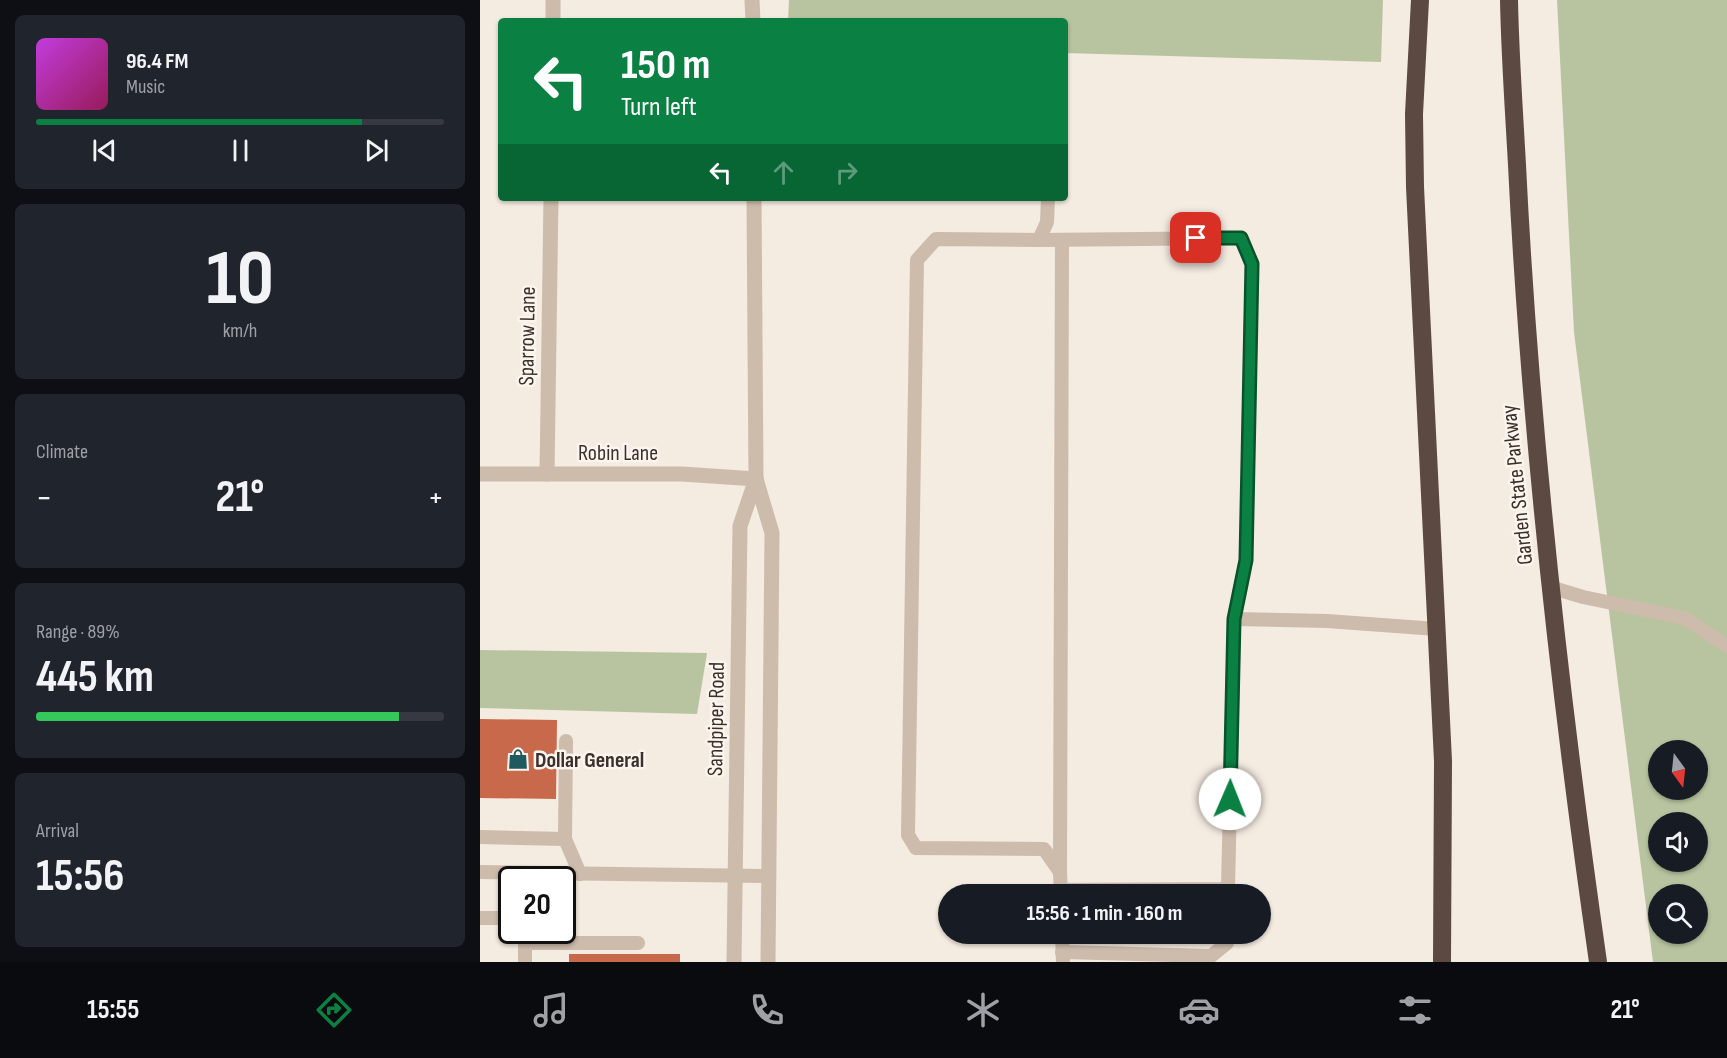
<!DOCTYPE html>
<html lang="en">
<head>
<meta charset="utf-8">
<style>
	:root { --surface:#171b24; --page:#20242c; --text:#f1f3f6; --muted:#9ea1a6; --line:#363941; --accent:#0b8043 }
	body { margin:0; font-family:"Sofia Sans Condensed",sans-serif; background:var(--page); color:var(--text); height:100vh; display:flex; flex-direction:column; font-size:22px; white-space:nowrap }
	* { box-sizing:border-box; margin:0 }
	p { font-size:20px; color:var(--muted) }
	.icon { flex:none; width:33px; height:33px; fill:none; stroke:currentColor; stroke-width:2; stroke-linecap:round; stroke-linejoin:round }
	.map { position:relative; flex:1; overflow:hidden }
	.details { display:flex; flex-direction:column; gap:15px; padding:15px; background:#0d0f14; width:480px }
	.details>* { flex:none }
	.banner { position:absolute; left:18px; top:18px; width:570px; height:183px; border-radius:6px; box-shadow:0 2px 4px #0004; background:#0b8043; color:#fff; overflow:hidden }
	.needle { width:39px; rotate:165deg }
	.controls { position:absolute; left:1168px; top:740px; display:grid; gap:12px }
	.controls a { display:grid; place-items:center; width:60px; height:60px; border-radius:50%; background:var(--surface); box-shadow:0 2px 4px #0004; font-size:30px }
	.speed { position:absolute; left:18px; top:866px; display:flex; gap:12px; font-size:30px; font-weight:700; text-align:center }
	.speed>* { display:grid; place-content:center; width:78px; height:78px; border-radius:50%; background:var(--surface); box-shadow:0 2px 4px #0004; line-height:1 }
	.speed .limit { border:3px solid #111; border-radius:9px; background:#fff; color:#111 }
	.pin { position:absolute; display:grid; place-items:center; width:51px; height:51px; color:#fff; margin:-26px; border-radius:12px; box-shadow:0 3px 9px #0006 }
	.me { position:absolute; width:66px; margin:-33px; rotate:1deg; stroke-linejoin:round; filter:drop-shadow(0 0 4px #0008) }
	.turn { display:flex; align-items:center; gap:21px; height:126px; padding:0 24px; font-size:27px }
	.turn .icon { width:78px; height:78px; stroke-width:2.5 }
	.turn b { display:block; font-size:42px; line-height:51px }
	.lanes { display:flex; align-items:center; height:57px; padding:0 24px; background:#0003; justify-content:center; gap:30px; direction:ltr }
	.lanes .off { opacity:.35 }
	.big { font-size:45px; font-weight:700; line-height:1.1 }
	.details .card { flex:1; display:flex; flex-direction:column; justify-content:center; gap:9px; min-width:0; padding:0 21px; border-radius:9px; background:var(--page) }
	.details .dial { align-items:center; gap:0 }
	.dial b { font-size:78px; line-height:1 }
	.song { display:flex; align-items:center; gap:18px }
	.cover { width:72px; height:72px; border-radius:9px; background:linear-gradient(135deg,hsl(290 70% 55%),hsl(330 70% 35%)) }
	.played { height:6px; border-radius:3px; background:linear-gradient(90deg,var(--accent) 80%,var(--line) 80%) }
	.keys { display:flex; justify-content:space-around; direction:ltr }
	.heat { display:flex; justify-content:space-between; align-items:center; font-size:33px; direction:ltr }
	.charge { height:9px; border-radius:4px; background:linear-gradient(90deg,#34c759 89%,var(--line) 0) }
	.trip { position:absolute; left:458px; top:884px; width:333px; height:60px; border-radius:30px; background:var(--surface); box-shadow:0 2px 4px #0004; font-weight:700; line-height:60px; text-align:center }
	.tab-bar { display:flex; height:96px; justify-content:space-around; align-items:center; background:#090b0e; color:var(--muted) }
	.tab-bar .icon { width:42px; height:42px }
	.tab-bar .selected { color:var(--accent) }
	.tab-bar b { font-size:27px; color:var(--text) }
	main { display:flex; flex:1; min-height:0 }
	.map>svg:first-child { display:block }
</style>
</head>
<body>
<main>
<section class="details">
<div class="card">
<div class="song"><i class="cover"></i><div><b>96.4 FM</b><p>Music</p></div></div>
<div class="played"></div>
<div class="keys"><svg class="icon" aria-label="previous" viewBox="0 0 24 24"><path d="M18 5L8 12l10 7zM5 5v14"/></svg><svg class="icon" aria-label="pause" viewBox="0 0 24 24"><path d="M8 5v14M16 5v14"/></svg><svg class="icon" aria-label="next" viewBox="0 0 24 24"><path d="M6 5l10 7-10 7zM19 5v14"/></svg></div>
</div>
<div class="card dial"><b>10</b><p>km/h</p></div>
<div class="card"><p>Climate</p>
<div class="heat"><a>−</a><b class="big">21°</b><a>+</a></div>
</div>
<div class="card"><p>Range · 89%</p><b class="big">445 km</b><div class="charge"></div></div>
<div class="card"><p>Arrival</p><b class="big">15:56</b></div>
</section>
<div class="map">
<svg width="1247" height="962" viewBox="0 0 1247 962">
	<rect width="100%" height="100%" fill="#f4ebe1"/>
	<g fill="#b8c4a0" fill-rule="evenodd">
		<path d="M309,0h594l-2,62 -316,-9v-32h-277z"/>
		<path d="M1077,0h170v962h-74l-79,-630zM1179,750h39v39h-39zM1179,822h39v39h-39zM1179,894h39v39h-39z"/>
		<path d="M0,650l227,3 -10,61 -217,-6z"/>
	</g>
	<g fill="#c8694b">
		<path d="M0,719l77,1 -1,79 -76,-1z"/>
		<rect x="89" y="954" width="111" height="8"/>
	</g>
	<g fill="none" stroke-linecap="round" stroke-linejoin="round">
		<g stroke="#cdbbac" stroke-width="14">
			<path d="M568,198l-1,24 -8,18 -103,-1 -19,21 -9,575 8,13 128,1 16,23 1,22"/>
			<path d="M559,240l202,-2 11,26 -6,296 -12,59 -6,270 -168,1"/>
			<path d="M1070,587l33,10 101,21 43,28"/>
			<path d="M754,619l93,2 110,8"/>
			<path d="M0,837l85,2 15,35"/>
			<path d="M85,839l1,-98"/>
			<path d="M0,872l289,4"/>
			<path d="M580,872l2,-632"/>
			<path d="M0,918h32"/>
			<path d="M582,933l1,29"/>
			<path d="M45,943h113"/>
			<path d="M582,952l149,4 16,-13v-10"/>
			<path d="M45,962v-32"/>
		</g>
		<g stroke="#cdbbac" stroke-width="15">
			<path d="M272,0l1,21"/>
			<path d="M73,21v-21"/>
			<path d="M274,198l2,281 16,54 -4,429"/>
			<path d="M0,474h202l74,5"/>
			<path d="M67,474l4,-276"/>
			<path d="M254,962l6,-436 16,-47"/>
		</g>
		<g stroke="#5c4a42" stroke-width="18">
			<path d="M940,0l-6,114 1,73 28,574 -1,201"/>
			<path d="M1029,0c1,55 5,110 8,165 13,267 43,532 81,797"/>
		</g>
	</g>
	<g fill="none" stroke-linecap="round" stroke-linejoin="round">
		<g stroke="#07532c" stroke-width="15">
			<path id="route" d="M716,238h45l11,26 -6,296 -12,59 -4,180"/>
		</g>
		<use href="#route" stroke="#0b8043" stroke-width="10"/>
	</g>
	<defs>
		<g id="shop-bare" transform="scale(1.62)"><path d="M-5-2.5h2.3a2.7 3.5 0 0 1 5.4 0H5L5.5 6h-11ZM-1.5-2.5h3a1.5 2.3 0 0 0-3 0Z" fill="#1f5a5e" stroke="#fbf5ee" stroke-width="2.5" paint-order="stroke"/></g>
	</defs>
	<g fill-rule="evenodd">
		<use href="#shop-bare" x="38" y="759"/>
	</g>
	<g text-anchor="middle" stroke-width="5" stroke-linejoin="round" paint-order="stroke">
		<g font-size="22" fill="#3b302b" stroke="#fbf5ee">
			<text transform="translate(46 336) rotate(-89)" y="8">Sparrow Lane</text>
			<text x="138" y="460">Robin Lane</text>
			<text transform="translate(1036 485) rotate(-96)" y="8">Garden State Parkway</text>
			<text transform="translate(235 719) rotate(-89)" y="8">Sandpiper Road</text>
		</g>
		<g font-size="22" font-weight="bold" fill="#3b302b" stroke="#fbf5ee" text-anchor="start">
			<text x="55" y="767">Dollar General</text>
		</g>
	</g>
</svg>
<div class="controls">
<a><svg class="needle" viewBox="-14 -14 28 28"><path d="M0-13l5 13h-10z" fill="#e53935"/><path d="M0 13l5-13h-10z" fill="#9ea1a6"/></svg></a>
<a><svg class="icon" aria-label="sound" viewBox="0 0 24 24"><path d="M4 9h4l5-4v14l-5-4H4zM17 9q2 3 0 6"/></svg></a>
<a><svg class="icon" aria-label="search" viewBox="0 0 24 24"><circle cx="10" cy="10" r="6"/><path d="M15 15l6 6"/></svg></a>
</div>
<div class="speed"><div class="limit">20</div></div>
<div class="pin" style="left:716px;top:238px;background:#d93025"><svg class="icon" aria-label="arrive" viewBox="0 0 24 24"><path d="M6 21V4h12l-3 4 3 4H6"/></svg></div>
<svg class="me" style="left:750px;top:799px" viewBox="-20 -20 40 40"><circle r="19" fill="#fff"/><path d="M0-13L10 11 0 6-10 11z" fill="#0b8043"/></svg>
<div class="trip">15:56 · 1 min · 160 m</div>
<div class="banner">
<div class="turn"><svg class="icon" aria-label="left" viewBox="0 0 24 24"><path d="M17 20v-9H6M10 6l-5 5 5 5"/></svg><div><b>150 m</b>Turn left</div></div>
<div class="lanes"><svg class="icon" aria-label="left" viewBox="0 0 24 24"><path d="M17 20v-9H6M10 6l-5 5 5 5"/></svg><svg class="icon off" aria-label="ahead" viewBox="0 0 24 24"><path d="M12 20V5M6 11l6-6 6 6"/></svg><svg class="icon off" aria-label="right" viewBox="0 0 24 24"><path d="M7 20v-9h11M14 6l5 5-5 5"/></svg></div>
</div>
</div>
</main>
<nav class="tab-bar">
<b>15:55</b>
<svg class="icon selected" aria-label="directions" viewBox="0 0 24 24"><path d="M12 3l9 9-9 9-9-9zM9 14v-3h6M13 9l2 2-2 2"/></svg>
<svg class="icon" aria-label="music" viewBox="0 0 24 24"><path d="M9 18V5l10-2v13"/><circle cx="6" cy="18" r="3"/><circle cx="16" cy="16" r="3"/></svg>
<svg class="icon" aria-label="phone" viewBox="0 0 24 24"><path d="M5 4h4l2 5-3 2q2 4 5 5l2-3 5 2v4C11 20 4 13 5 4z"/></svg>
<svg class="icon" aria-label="climate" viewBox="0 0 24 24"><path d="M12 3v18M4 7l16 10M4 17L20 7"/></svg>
<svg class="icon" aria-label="car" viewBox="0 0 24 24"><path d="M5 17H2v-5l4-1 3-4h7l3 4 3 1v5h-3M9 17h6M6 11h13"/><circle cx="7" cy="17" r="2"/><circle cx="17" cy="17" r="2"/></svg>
<svg class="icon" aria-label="filters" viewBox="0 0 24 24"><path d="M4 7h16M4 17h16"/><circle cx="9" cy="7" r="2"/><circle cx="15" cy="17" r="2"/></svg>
<b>21°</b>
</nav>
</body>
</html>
